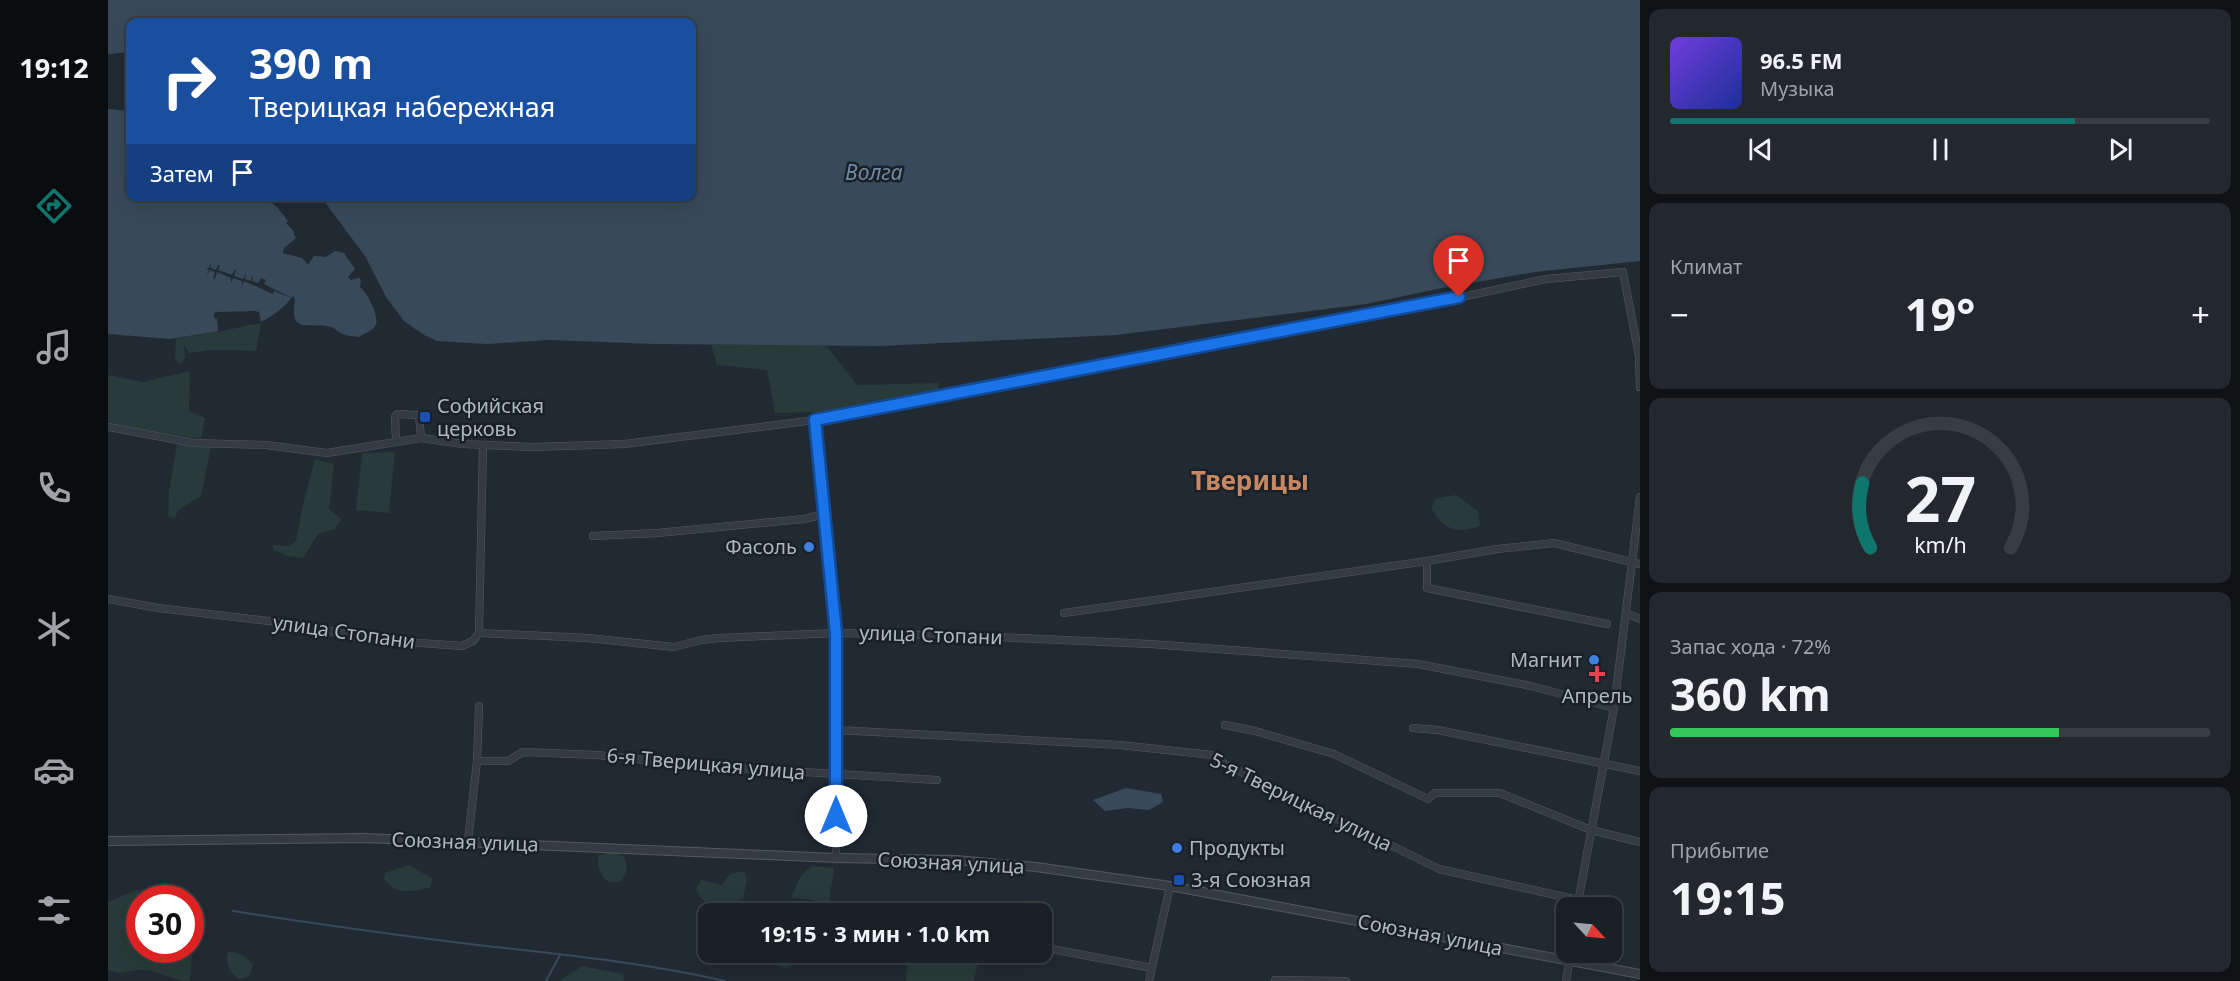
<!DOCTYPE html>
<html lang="ru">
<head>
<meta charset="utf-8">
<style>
	:root { --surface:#192026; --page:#22282e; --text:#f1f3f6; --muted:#9fa3a7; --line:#373e43; --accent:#0f766e }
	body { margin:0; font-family:"Noto Sans",sans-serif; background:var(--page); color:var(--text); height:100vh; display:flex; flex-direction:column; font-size:22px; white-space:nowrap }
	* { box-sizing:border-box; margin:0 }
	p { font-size:20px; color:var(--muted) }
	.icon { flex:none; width:33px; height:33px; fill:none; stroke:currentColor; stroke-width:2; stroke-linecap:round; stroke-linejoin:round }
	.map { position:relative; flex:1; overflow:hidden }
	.drawer { display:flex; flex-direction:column; gap:9px; padding:9px; background:#0e1215; width:600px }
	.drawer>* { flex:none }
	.top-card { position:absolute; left:18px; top:18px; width:570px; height:183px; border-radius:12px; box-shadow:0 6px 24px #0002,0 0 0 2px var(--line); background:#1a4fa0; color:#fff; overflow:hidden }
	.needle { width:39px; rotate:116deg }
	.buttons { position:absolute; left:1448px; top:897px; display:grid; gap:12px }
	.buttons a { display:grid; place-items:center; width:66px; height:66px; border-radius:12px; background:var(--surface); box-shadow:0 6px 24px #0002,0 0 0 2px var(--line); font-size:30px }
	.speed { position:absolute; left:18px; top:885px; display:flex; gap:12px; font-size:30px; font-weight:700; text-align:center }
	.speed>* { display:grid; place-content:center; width:78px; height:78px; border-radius:50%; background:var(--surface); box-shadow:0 6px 24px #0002,0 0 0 2px var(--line); line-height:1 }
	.speed .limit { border:9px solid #d22; background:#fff; color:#111 }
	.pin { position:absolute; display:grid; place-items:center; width:51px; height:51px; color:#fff; margin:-62px -26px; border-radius:50% 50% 50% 0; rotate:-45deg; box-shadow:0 0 6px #0007 }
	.pin .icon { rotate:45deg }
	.me { position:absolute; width:66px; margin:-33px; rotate:0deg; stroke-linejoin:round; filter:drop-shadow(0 0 4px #0008) }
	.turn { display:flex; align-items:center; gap:21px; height:126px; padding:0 24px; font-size:27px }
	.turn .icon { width:78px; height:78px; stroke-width:2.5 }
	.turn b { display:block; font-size:42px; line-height:51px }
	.then { display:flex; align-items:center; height:57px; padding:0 24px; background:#0003; gap:12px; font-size:22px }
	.big { font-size:45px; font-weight:700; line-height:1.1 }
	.drawer .widget { flex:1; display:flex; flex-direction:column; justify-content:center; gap:9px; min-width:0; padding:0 21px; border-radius:12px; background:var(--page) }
	.drawer .dial { align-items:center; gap:0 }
	.dial svg { height:156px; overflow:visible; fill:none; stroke:var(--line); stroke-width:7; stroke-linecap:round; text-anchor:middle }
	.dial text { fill:var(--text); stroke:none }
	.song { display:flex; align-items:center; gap:18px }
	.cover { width:72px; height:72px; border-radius:9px; background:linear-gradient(135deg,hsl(260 70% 55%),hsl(230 70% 35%)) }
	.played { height:6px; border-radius:3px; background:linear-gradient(90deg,var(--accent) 75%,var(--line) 75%) }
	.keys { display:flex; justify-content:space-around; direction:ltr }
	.heat { display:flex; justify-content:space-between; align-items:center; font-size:33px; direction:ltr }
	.charge { height:9px; border-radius:4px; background:linear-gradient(90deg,#34c759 72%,var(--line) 0) }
	.trip { position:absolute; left:590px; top:903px; width:354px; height:60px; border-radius:12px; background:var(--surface); box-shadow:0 6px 24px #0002,0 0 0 2px var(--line); font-weight:700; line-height:60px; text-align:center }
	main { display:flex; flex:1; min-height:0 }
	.tab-bar { display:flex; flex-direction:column; width:108px; justify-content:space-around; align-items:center; background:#0a0d0f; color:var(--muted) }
	.tab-bar .icon { width:42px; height:42px }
	.tab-bar .current { color:var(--accent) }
	.tab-bar b { font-size:27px; color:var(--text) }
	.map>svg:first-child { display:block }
</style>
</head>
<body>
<main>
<nav class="tab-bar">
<b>19:12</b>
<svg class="icon current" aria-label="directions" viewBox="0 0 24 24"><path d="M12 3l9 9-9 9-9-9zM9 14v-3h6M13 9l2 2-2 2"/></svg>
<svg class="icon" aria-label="music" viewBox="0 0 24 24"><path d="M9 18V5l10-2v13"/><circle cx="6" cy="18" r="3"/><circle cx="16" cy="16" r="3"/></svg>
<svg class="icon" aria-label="phone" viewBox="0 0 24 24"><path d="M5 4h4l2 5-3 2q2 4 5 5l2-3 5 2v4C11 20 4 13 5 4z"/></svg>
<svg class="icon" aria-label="climate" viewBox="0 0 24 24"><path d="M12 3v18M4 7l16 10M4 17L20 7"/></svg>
<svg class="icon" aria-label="car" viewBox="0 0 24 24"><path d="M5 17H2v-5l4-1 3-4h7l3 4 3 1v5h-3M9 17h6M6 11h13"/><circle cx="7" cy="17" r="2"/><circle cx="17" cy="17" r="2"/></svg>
<svg class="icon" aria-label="filters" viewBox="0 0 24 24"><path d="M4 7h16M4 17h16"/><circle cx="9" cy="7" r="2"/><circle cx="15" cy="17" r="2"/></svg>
</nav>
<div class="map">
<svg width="1532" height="981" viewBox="0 0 1532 981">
	<rect width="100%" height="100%" fill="#212a33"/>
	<g fill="#283a39">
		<path d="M153,323l-5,28 -47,-1 -20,3 -5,-8 1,13 -5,6 -5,-5 1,-20z"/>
		<path d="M603,345h115l31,40 82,-2 -1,10 -114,19 -49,1 -8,-43 -50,-5z"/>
		<path d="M82,371l-1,40 16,7 -4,21 -93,-15v-49l35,7z"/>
		<path d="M69,443l34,4 -10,49 -23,14 -3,8 -7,-2 1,-24z"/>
		<path d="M287,452l-6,61 -33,-3 6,-57z"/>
		<path d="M207,459l19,5 -5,45 12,10 -6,10 -17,5 -15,24 -16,-2 -14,-7v-4l16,1 7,-5 7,-37z"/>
		<path d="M1348,495l22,16 2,15c-23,8 -38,4 -49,-19l6,-9z"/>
		<path d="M505,852l11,4 3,14 -6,11c-3,0 -7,2 -10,1 -11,-2 -15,-19 -12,-27z"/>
		<path d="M301,865l24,14 -4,9c-18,3 -33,8 -45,-9l1,-6z"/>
		<path d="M705,866l21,2 -5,35 -38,-6 11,-23z"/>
		<path d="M636,871l3,8 -4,20c-18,6 -39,12 -47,-10l5,-9 21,5 8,-11z"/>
		<path d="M30,889l5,9h-3v52l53,-2 -3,33c-17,0 -33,-11 -48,-11 -14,0 -19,6 -34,0v-68z"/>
		<path d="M121,952c11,0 17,4 24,13l-4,12 -10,2c-9,-7 -13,-13 -12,-25z"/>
		<path d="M663,953v-1l32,1 -4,10 -12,5 -17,-4z"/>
		<path d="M800,953l67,-1 5,1 -6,28h-68z"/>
		<path d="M474,966l41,8 1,7h-65z"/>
	</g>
	<g fill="#38495a">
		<path d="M0,0h1532v261l-105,11 -88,15 -81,17 -250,31 -236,11 -225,-2 -106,-4 -62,4 -50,-3 -13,-6 -20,-14 -18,-24 -21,-41 -44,-59 371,-1v-174h-562v30l-22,2z"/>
		<path d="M0,109l22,2v85l134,1 13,10 11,14 -2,2 6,6 4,9 -12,10 -1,5 19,5 6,7 6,-9 12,1 9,-6 9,2 11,16 -7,8 3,3 8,-2 2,2 -1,7c7,5 21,32 15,39 -3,5 -12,8 -16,11 -7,-1 -14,-1 -20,-5 -4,-2 -3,-4 -8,-5 -23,-6 -42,9 -36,-28l-2,-3c-12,15 -26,25 -44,30l-78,13 -63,-5z"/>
		<path d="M1018,788l35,6 2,8 -14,8 -21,-2 -23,3 -12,-11z"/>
	</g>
	<g fill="#212a33">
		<path d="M103,262v6l5,2 2,-5h2l-2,5 14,5 3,-6 1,1 -2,6 9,3 3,-6 -1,6 5,2 3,-6 -1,6 6,2 3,-5 5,2 -2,4 28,14 -18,-7 -1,3 -29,-13 -2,6v-6l-9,-3 -2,5v-5l-14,-6 -2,7 -2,-1 2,-6 -5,-2 -4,7 3,-7 -3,-1 3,-1z"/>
		<path d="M147,311l4,1 2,11 -43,9 -1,-13 -3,-1v-4l2,-2z"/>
	</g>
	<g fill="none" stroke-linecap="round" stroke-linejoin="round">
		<g stroke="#38495a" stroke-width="2">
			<path d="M125,911c84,13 169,25 253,35 80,9 161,17 239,35"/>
			<path d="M438,981l14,-26"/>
		</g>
		<g stroke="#515962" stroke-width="8">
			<g id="minor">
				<path d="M707,420l21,213v225"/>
				<path d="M0,427l86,16 72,2 61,8 94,-15 42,6 69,3 92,-3 191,-24 600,-113 131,-28 77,-7 16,84 1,31"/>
				<path d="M288,441l-1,-24 2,-3 22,1 2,23"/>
				<path d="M485,536l64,-3 147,-14 20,-5"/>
				<path d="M0,599l50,9 146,17 61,14 97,7 11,-5 6,-8"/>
				<path d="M956,613l363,-52"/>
				<path d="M1518,613l14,6"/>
				<path d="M1499,624l-180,-36v-27l70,-12 57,-6 86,21"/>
				<path d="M371,633l109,5 86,9 27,-7 18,-2 117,-5 139,3 175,8 268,20 113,22 83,22"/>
				<path d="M371,633l4,-188"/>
				<path d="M1117,725l30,6 79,23 94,45 7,-6h65l91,37 49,12"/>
				<path d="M1305,728l25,2 202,41"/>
				<path d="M728,730l284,15 92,10 11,8 216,106 139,31"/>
				<path d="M369,761h31l15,-9 74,3 106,11 234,14"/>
				<path d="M360,841l9,-80 2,-55"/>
				<path d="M1469,908l37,-200 26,-211"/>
				<path d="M933,947l111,21"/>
				<path d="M1167,980l71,1"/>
				<path d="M1041,981l21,-95"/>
				<path d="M1458,981l5,-29"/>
			</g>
		</g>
		<g stroke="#515962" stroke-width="10">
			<path id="tertiary" d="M0,841l257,-3 471,20 120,2 80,7 134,19 470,88"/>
		</g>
		<use href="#minor" stroke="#343b44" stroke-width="7"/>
		<use href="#tertiary" stroke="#343b44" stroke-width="8"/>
	</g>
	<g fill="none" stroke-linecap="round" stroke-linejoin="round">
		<g stroke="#114b97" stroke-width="15">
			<path id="route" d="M728,816v-183l-21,-213 644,-123"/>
		</g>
		<use href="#route" stroke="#1a73e8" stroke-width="10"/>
	</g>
	<g fill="#1a4fb4" stroke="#192028" stroke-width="2">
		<rect x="311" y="411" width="12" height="12" rx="3"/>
		<rect x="1065" y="874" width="12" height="12" rx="3"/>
	</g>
	<g fill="#3f7fe0" stroke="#192028" stroke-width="2">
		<circle cx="701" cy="547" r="6"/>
		<circle cx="1486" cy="660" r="6"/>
		<circle cx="1069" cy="848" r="6"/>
	</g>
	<path fill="#e0444e" stroke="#192028" stroke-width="2" d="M1486 665h6v6h6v6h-6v6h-6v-6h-6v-6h6z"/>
	<g text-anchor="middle" stroke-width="5" stroke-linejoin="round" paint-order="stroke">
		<g font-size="20" fill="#aeb6c1" stroke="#192028" text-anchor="start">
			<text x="329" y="413">Софийская<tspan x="329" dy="23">церковь</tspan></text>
			<text x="689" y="554" text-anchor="end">Фасоль</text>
			<text x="1474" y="667" text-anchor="end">Магнит</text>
			<text x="1489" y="703" text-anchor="middle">Апрель</text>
			<text x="1081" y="855">Продукты</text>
			<text x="1083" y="887">3-я Союзная</text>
		</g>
		<g font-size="20" fill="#aeb6c1" stroke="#192028">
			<text transform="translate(236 632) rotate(8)" y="7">улица Стопани</text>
			<text transform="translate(823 635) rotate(2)" y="7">улица Стопани</text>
			<text transform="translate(598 764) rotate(5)" y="7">6-я Тверицкая улица</text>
			<text transform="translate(1193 802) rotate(26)" y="7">5-я Тверицкая улица</text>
			<text transform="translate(357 842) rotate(2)" y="7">Союзная улица</text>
			<text transform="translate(843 863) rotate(3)" y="7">Союзная улица</text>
			<text transform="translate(1322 935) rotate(11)" y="7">Союзная улица</text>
		</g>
		<g font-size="21" font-style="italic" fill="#7189a2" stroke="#192028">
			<text x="766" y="180">Волга</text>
		</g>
		<g font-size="26" font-weight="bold" fill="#c68763" stroke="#192028">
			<text x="1142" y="490">Тверицы</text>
		</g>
	</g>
</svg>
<div class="buttons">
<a><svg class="needle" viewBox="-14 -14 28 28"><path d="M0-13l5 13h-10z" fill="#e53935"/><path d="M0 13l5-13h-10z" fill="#9fa3a7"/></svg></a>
</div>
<div class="speed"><div class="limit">30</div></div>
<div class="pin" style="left:1351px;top:297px;background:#d93025"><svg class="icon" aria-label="arrive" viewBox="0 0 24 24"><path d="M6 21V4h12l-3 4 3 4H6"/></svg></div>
<svg class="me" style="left:728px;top:816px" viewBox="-20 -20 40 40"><circle r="19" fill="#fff"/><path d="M0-13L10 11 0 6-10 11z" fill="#1a73e8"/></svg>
<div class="trip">19:15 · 3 мин · 1.0 km</div>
<div class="top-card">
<div class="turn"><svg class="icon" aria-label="right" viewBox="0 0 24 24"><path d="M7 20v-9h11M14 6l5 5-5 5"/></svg><div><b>390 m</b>Тверицкая набережная</div></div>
<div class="then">Затем<svg class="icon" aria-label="arrive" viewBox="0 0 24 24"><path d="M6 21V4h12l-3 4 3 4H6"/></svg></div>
</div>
</div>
<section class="drawer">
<div class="widget">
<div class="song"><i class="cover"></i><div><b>96.5 FM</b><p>Музыка</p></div></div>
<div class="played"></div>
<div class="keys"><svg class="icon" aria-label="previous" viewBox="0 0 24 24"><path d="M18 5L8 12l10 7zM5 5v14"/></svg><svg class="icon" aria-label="pause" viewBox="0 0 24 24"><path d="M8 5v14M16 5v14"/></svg><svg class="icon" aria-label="next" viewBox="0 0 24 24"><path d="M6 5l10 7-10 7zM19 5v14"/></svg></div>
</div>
<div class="widget"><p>Климат</p>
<div class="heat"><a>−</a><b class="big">19°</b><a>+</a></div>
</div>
<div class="widget dial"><svg viewBox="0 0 100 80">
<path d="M14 69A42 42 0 1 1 86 69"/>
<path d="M14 69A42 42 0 0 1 10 36" stroke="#0f766e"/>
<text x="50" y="56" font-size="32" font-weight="700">27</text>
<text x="50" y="72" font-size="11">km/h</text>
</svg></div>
<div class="widget"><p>Запас хода · 72%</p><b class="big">360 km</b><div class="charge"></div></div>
<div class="widget"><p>Прибытие</p><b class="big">19:15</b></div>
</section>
</main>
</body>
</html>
